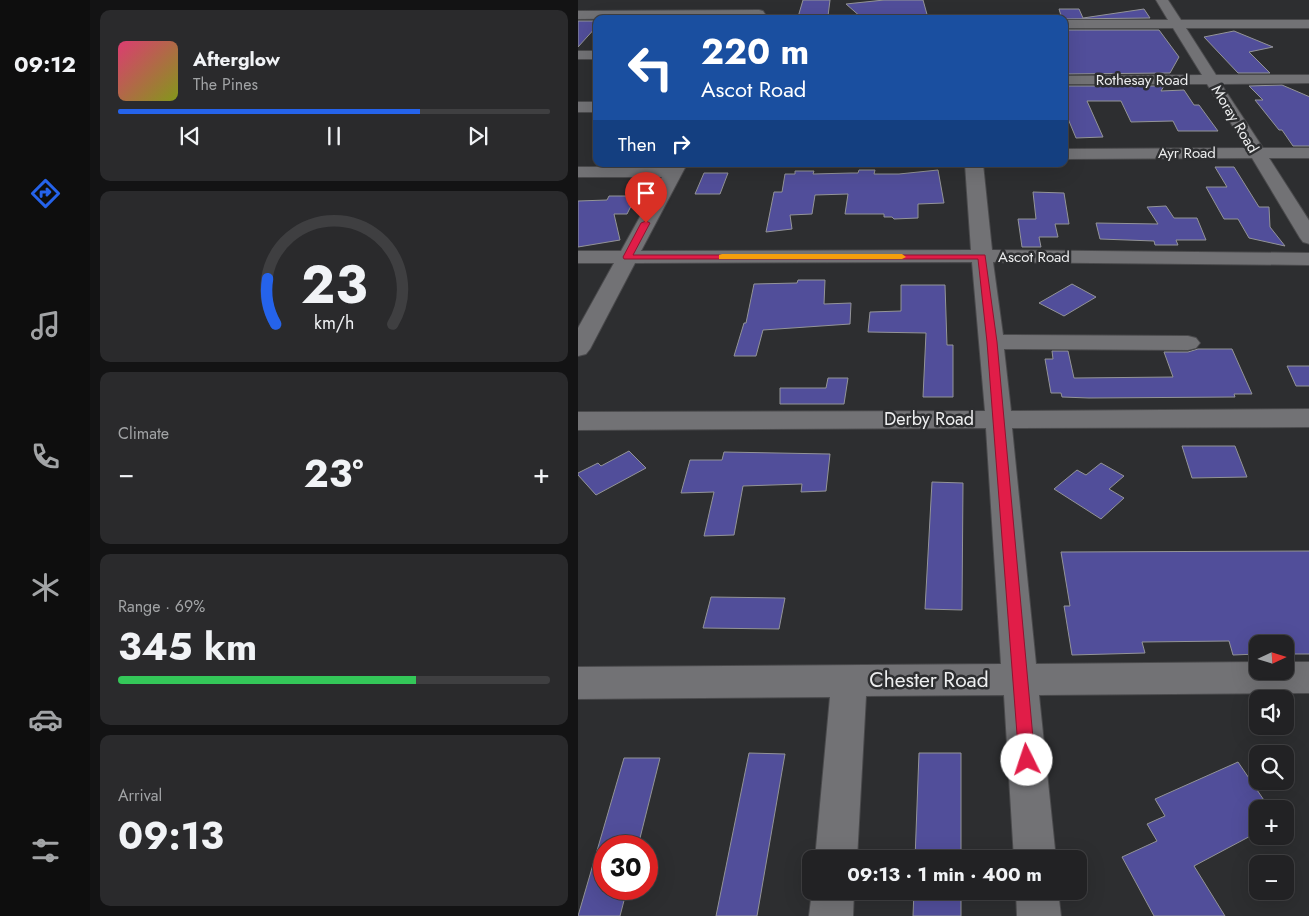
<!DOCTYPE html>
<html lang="en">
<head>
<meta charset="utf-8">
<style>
	:root { --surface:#222224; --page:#2a2a2c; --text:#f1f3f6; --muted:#a2a4a6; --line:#3f3f41; --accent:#2563eb }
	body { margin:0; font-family:Jost,sans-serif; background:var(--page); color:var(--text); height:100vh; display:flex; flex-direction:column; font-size:19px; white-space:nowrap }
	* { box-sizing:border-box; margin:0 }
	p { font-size:16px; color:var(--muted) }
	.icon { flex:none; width:28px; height:28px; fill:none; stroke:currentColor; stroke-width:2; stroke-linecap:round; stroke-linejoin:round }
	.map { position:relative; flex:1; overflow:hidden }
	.sheet { display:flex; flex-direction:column; gap:10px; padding:10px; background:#131314; width:488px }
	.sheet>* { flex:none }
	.hud { position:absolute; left:15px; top:15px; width:475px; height:152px; border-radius:10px; box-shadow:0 5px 20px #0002,0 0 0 1px var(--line); background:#1a4fa0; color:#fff; overflow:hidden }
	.needle { width:32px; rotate:86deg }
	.buttons { position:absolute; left:671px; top:635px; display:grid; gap:10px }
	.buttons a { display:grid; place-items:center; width:45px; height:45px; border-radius:10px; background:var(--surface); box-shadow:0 5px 20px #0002,0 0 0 1px var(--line); font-size:25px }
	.speed { position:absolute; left:15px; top:835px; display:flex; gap:10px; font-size:25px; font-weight:700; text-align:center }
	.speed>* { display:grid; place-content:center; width:65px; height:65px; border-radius:50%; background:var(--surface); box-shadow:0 5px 20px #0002,0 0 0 1px var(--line); line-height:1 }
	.speed .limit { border:8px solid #d22; background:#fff; color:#111 }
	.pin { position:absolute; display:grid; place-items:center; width:42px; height:42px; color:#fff; margin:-51px -21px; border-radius:50% 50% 50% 0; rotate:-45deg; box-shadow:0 0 5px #0007 }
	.pin .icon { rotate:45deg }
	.me { position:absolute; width:55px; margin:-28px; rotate:356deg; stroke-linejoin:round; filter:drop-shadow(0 0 4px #0008) }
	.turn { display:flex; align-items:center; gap:18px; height:105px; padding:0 25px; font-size:22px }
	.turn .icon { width:65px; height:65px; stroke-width:2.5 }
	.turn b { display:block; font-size:35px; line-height:42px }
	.then { display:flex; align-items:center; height:48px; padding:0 25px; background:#0003; gap:10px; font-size:19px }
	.big { font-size:38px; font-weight:700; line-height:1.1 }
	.sheet .card { flex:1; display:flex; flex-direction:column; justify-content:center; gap:8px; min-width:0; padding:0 18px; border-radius:10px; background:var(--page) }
	.sheet .dial { align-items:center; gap:0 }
	.dial svg { height:130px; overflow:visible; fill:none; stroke:var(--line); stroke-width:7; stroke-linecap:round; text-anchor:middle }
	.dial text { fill:var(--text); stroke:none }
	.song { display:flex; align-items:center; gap:15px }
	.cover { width:60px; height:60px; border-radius:8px; background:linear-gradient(135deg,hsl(340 70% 55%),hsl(70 70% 35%)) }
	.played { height:5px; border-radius:2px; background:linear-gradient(90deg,var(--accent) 70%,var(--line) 70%) }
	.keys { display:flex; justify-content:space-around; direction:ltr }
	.heat { display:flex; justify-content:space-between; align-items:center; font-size:28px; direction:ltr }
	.charge { height:8px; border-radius:4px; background:linear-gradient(90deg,#34c759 69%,var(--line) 0) }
	.trip { position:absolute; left:224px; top:850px; width:285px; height:50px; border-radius:10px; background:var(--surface); box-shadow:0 5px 20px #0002,0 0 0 1px var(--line); font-weight:700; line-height:50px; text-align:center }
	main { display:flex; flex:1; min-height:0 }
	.dock { display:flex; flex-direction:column; width:90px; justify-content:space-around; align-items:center; background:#0e0e0e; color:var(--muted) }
	.dock .icon { width:35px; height:35px }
	.dock .current { color:var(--accent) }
	.dock b { font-size:22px; color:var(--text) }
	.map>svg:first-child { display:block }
</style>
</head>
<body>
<main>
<nav class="dock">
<b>09:12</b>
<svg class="icon current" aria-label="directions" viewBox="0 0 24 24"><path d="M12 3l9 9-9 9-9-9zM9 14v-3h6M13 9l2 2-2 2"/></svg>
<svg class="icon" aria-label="music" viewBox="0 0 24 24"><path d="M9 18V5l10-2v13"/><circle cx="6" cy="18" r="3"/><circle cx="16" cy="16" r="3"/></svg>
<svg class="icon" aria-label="phone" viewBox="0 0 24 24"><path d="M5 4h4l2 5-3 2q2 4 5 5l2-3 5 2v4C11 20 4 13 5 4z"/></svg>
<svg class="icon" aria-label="climate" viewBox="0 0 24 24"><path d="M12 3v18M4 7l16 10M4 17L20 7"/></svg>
<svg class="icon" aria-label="car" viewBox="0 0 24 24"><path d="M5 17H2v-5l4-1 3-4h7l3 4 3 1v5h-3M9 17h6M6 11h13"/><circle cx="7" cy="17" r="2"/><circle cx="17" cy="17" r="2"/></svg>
<svg class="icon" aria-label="filters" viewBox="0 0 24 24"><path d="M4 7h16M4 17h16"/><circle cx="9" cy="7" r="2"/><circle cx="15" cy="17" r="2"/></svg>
</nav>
<section class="sheet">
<div class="card">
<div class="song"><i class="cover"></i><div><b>Afterglow</b><p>The Pines</p></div></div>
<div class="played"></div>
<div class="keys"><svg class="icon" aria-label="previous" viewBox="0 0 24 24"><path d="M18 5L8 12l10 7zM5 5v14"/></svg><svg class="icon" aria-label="pause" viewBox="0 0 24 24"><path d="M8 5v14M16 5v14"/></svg><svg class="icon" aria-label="next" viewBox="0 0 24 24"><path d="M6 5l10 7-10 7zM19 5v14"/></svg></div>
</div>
<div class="card dial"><svg viewBox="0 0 100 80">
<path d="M14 69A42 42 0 1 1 86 69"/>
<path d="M14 69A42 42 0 0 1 9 41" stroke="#2563eb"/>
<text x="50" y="56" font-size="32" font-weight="700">23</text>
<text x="50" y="72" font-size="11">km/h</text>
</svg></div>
<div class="card"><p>Climate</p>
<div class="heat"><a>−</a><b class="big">23°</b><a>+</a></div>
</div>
<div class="card"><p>Range · 69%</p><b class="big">345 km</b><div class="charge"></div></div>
<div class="card"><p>Arrival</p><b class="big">09:13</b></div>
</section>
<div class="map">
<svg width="732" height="916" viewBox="0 0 732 916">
	<rect width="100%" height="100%" fill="#2d2e30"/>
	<g fill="#514e9a" stroke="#939497">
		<path d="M225,0h27l-2,16 -30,1z"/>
		<path d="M306,0h39l5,18h-66l-16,-14z"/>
		<path d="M481,9h20l4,9 61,-9 6,9 -88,1z"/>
		<path d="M0,21h19v5l-19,21z"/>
		<path d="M486,30h95l20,27 -9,16 -106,1z"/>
		<path d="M656,31l39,16 -24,5 21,21h-32l-34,-36z"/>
		<path d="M704,85l28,12v49h-17l-11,-16h-3l-24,-30h8l-14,-14z"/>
		<path d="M486,86h100l-3,5 23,-1 10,15h5l19,26h-40l-5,-10 -42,1 -10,-21h-34l16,36 -27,1 -12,-29z"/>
		<path d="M637,167h19l25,40h10l1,20 15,19 -36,-8 -11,-19h-14l-18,-32h21z"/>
		<path d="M281,170h16l-1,4h25l39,-4 6,33 -26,1v14l-24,1 -2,-2h-8v-3h-39l3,-20 -33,1 -3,19 -22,1 2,14 -26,3 8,-40h8l3,-18h10v-3h19l-1,3 38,-1h7z"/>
		<path d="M126,173h24l-8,21h-25z"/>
		<path d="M455,192l31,1 5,31h-14l3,13h-19l2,10h-19l-4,-28h18z"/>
		<path d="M31,196h27l-9,18h-13l6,26 -42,7v-46l29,-1z"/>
		<path d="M588,206l8,12h23l9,22h-30l2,5h-23l-1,-4 -54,-2 -4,-16 62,1 -11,-17z"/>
		<path d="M220,280h27l-1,24 27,-1 -1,21 -87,6 -7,26h-22l10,-33h2l8,-39 43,-1z"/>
		<path d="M494,284l24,13 -32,19 -25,-13z"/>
		<path d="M323,285h44l2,60h6v52h-30l3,-64 -58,-1 2,-20 31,-1z"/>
		<path d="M620,349h34l20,45h-18l1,3 -146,1 -27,-1 -1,-4h-10l-6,-34h8l-1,-8h16l6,27 99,-1 -9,-25h24z"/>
		<path d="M709,366h23v20h-14z"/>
		<path d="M250,378h20l-4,26h-64v-16h46z"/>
		<path d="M604,446h53l12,31 -55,1z"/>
		<path d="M51,451l17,17 -50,27 -18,-20v-2l20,-10 3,3z"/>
		<path d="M146,452l106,2 -4,37 -25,1 1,-8 -59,2 -9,49 -30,1 10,-44 -33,1 9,-33h32z"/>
		<path d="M523,463l23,13 -15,13 15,9 -23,21 -47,-30 23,-19 9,5z"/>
		<path d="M354,482l31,1 -1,127 -37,-1z"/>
		<path d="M732,551v103h-24v-10h-28v10l-25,1 -4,-14 -87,1 3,11 -73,2 -8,-49h6l-9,-54z"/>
		<path d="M133,597l74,1 -6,31 -76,-1z"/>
		<path d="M171,753l36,1 -28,162h-41z"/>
		<path d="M341,753h42v106h-46z"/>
		<path d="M46,758h36l-22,88h-34v43h23l-7,27h-42z"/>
		<path d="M660,762l32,47h-12v23l-64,34 31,50h-71l-32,-59 35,-16 -10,-17 18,-8 -10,-17z"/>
		<path d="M336,891h47v25h-48z"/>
	</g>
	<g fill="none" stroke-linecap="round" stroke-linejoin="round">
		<g stroke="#4a4a4c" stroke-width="2">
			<g id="minor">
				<path d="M578,0h12l13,20h129v8h-124l30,47h94v8l-89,1 42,64h47v10h-41l41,64v22l-7,-2 -3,-4 -48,-80 -188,1v-10l182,-1 -39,-64h-143v-8l138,-1 -29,-47h-109v-8h104z"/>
				<path d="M181,10l4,1 2,3 -2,3 -185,2v-8z"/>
				<rect x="0" y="51" width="19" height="8"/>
				<rect x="0" y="102" width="19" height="10"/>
				<path d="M91,164h18l-46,87 330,-1 -6,-86h18l9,86 318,3v12l-317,-3 10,73 185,1 8,2 4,5 -4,5 -8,2 -184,-1 7,62 299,-2v18l-298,1 24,236 222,-2v9h28v-9h24v31l-271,2 17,164h-42l-10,-164 -138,1 -9,163h-42l15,-162 -252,2v-32l423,-3 -15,-236 -408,2v-18l407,-1 -13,-149 -337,1 -45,86 -4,5 -8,2v-28l36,-65h-36v-12h43l41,-74h-84v-10h90z"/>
				<path d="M234,891h42l-1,25h-44z"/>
				<path d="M438,891h42l3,25h-44z"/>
			</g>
		</g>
		<use href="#minor" fill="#727275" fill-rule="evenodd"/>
	</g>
	<path fill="#e11d48" stroke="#92132f" d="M68,221l4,2 -17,32h352l12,87 38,418 -2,5 -6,2 -6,-2 -2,-5 -32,-418 -9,-83h-354l-1,-2 18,-34z"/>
	<path fill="#f59e0b" d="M144,254h180l4,3 -4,2h-183v-4z"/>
	<g text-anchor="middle" stroke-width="5" stroke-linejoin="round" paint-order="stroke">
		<g font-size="15" fill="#edeeef" stroke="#2d2e30">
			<text x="564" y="85">Rothesay Road</text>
			<text transform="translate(657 119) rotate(59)" y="5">Moray Road</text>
			<text x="609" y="158">Ayr Road</text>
			<text x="456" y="262">Ascot Road</text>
		</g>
		<g font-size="18" fill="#edeeef" stroke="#2d2e30">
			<text x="351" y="425">Derby Road</text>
		</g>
		<g font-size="21" fill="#edeeef" stroke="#2d2e30">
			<text x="351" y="687">Chester Road</text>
		</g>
	</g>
</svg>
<div class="buttons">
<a><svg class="needle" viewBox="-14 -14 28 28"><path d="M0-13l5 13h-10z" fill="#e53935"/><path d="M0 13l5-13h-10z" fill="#a2a4a6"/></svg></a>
<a><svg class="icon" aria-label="sound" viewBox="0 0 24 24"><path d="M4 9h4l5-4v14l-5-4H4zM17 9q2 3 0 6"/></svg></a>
<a><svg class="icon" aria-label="search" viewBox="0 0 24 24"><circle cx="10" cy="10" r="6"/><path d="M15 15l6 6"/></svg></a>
<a>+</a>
<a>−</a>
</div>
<div class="speed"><div class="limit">30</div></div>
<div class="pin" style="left:68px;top:223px;background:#d93025"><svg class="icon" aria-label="arrive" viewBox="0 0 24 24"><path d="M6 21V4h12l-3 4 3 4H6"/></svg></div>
<svg class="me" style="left:449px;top:760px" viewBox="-20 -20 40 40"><circle r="19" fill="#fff"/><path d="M0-13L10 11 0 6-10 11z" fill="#e11d48"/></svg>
<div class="trip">09:13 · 1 min · 400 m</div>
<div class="hud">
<div class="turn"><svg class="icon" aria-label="left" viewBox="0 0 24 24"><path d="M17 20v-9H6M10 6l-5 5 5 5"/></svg><div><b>220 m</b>Ascot Road</div></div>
<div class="then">Then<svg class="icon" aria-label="right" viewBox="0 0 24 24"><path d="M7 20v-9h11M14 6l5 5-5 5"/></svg></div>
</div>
</div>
</main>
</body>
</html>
